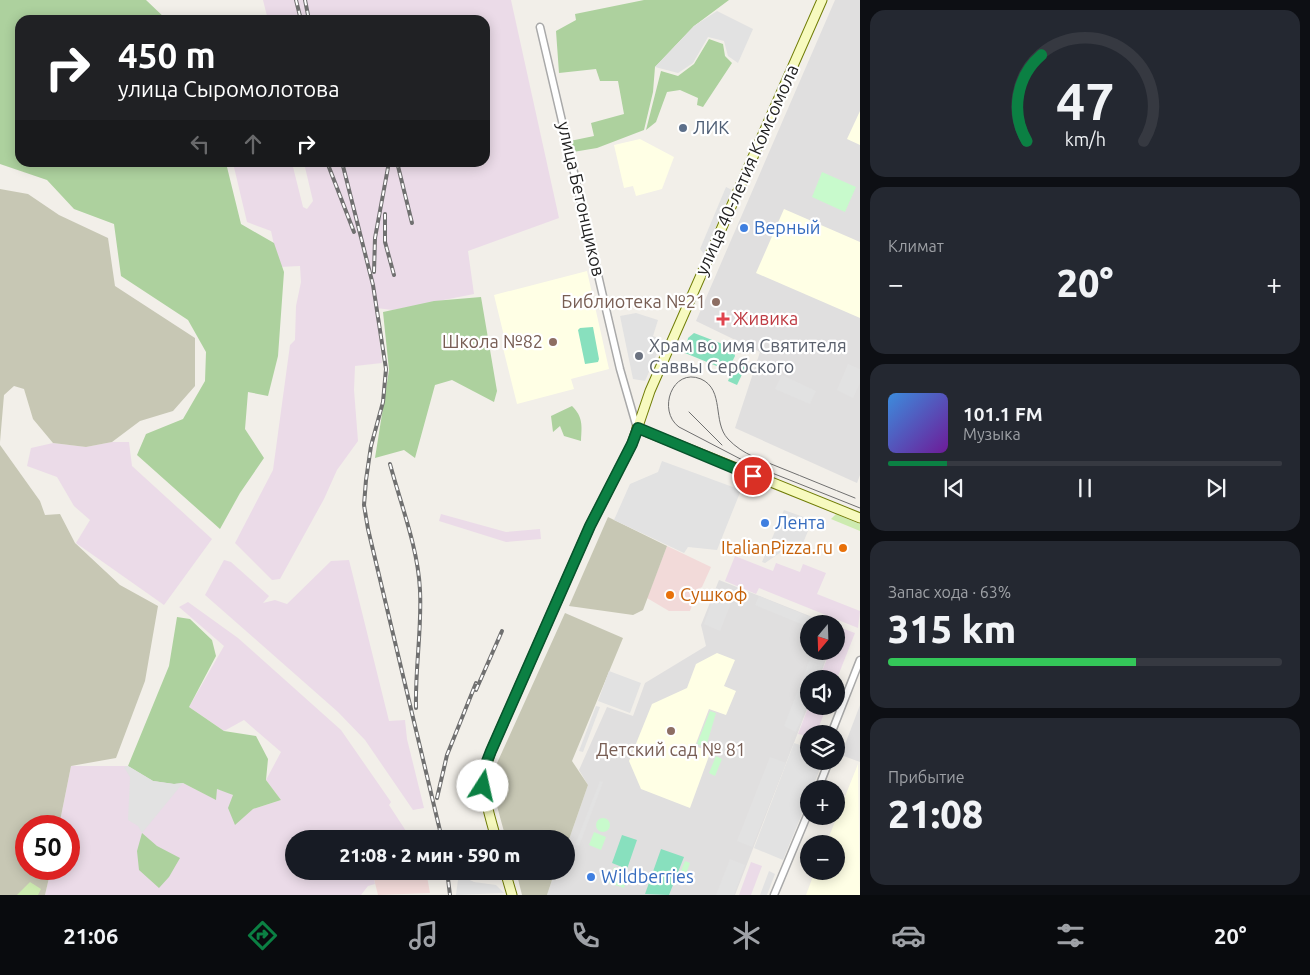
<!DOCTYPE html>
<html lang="ru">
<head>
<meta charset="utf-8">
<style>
	:root { --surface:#171b24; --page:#242831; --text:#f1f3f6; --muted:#9ea1a6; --line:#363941; --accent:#0b8043 }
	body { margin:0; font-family:Ubuntu,sans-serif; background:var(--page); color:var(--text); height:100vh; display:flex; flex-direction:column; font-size:19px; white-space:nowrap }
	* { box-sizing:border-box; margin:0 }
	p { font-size:16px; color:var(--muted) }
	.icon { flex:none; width:28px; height:28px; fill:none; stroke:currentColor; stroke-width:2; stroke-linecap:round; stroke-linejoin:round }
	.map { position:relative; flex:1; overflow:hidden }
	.sheet { display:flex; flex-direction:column; gap:10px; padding:10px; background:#0d0f14; width:450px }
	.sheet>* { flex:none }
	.banner { position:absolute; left:15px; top:15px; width:475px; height:152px; border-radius:15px; box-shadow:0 2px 12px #0003; background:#202124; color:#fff; overflow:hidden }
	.needle { width:32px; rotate:199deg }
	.tools { position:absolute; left:800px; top:615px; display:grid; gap:10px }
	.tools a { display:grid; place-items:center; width:45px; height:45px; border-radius:50%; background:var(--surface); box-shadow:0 2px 12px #0003; font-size:25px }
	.speed { position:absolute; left:15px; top:815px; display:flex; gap:10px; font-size:25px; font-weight:700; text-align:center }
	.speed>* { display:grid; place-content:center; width:65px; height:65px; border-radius:50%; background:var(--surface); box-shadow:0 2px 12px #0003; line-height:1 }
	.speed .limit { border:8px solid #d22; background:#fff; color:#111 }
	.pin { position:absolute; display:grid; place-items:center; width:42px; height:42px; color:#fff; margin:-21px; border:2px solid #fff; border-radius:50%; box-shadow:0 1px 5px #0007 }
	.me { position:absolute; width:55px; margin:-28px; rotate:10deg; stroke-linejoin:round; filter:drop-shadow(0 0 4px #0008) }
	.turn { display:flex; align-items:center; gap:18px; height:105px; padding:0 20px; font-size:22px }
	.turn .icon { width:65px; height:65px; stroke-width:2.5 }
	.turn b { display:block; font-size:35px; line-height:42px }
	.lanes { display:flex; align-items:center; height:48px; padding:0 20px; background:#0003; justify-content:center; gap:25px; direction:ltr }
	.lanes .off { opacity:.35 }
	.big { font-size:38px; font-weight:800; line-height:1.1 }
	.sheet .widget { flex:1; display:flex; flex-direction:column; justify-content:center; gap:8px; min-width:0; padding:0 18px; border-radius:15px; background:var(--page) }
	.sheet .dial { align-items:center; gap:0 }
	.dial svg { height:130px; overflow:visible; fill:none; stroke:var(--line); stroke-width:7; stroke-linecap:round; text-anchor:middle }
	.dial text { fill:var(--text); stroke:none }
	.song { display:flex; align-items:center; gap:15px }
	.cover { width:60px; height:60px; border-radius:8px; background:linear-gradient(135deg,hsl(210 70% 55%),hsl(280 70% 35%)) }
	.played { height:5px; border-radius:2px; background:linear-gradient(90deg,var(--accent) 15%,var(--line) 15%) }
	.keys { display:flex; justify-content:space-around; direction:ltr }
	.heat { display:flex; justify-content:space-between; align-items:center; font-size:28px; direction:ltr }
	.charge { height:8px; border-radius:4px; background:linear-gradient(90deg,#34c759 63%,var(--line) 0) }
	.trip { position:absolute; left:285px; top:830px; width:290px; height:50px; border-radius:25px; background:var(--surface); box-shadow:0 2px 12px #0003; font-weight:800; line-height:50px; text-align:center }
	.dock { display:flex; height:80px; justify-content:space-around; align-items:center; background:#090b0e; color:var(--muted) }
	.dock .icon { width:35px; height:35px }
	.dock .active { color:var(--accent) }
	.dock b { font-size:22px; color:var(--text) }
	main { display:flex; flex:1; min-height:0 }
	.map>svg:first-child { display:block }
</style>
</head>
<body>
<main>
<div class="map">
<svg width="860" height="895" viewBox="0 0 860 895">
	<rect width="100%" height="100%" fill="#f2efe9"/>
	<g fill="#e0dfdf">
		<path d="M835,0h25v475l-3,8 -122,-55 25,-76 -64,-31z"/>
		<path d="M719,580l111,44h-21v27h20l-10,28h-10v25l-74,191h-188l8,-24h11v-23l22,-63 -9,-15 28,-63 26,9 12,-33 61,-37 -5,-21z"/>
		<path d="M860,705v57l-19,-7z"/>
	</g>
	<g fill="#f2dad9">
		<path d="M667,546l44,21 -9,20 -4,2 -8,22h-21l-22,-13z"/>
		<path d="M372,871h54l4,22 -52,2z"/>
	</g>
	<g fill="#ebdbe8">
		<path d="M263,0h248l48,218 -91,33 6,43 -81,16 -17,-2 6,55 -27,3 -1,24 4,51 -21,29 -13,29 -44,80 -8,1 -37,-37 38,-73 17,-125 5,-5 1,-34 5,-24 -1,-16 -21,1 -8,-36 -24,-9 -14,-59h59l11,44 4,2 6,-8 -9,-38 181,-1v-142h-217z"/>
		<path d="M112,442h17l3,24 80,73 -48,66 -88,-62 14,-23 -16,-14 -17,-29 -30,-11 4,-18 22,-5 33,4z"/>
		<path d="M441,514l65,18 34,-3 1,10 -35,3 -67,-21z"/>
		<path d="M735,556l38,15 3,-8 24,9 3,-8 23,9 -9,21 43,17 -2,17 -99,-40 -3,6 -31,-13z"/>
		<path d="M224,560l7,2 38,34 -6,7 12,-3 12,4 44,-43 18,-1 40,161 16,-1 2,19 17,69 -11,2 -48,-70 -27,-28 -133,-117z"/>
		<path d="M188,602l50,36 103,92 50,72 -2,3 17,26 -13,8h-99v32h78l3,13 -7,2 -7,9h-316l6,-26h18v-43h-10l12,-60h57l25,15 30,2 32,16 2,-10 11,3 25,17 28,-9 -15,-20 15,-28 -37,-32 -20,11 -35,-24 35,-61 -45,-39z"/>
		<path d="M839,627l16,6 -19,48v-2h-17l11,-28h6v-16z"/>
		<path d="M809,705l18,1 -11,28h-7v2l-11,-2z"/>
		<path d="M751,862l11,4 -11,29h-12z"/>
	</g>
	<g fill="#ffffe5">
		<path d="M860,111v34l-13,-6z"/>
		<path d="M640,139l34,18 -12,32 -26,7 -3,-10 -9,2 -10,-43z"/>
		<path d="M784,209l76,33v76l-104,-45z"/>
		<path d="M587,271l22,98 -38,10 3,10 -57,15 -14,-56 1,-12 -10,-41z"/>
		<path d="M717,653l18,7 -11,26 12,5 -10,24 -17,-6 -14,37 13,5 1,5 -19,52 -49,-19 -12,-28 23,-57 35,-16 9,-24z"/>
		<path d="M858,764l2,131h-54l9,-24h21v-27h-10z"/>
	</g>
	<g fill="#c7c7b4">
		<path d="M0,189l28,5 31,21 49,23 7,48 80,52v48l-22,25 -33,10 -28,21 -26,5 -33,-4 -20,-24 -9,-30 -10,-3 -10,9 -4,47z"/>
		<path d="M0,445l40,56 5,14 15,-1 15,29 45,42 38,21 -13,75 -29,77 -45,8 -12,60h-33v43h25l-6,26h-45z"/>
		<path d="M608,517l59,29 -24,64 -10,5 -64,-9z"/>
		<path d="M565,613l58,25 -51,123 16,24 -22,63v-9h-60l-9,-33 -4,-34z"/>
		<path d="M516,871h39l-8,24h-25z"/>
	</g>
	<g fill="#cdebb0">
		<path d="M836,514l24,10v7l-29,-12z"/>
		<path d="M30,882l11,7 -3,6h-21z"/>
	</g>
	<g fill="#add19e">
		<path d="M0,0h146l21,20h-147v142l206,1 15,61 33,19 10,29 -6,84 -10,40 -20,-4 -3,37 19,29 -24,35 -20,36 -83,-74 9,-21 37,-15 22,-38 1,-29 -18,-32 -67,-44 -7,-52 -40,-15 -27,-29 -47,-16z"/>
		<path d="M644,0h85l-35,26 -39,41 -2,25 -9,38 -47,18 -24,4 -3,-11 24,-5 -3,-13 33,-9 -6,-33h-18l-4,-12 -37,4 -3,-42 20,-11 -1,-6z"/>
		<path d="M709,39l14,5 2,12 7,7 -29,44 -6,-2 1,-7 -18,-8 -13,2 -11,30 -10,8 15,-59 17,5 16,-12z"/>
		<path d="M481,297l16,94 -3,11 -42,-22 -17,5 -20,73 -11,-8 -29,8 14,-88 -6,-58 51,-11z"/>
		<path d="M572,406c11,11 10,19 9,35l-17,-5 -4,-10 -7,6 -2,-16z"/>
		<path d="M177,617l13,2 22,21 4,16 -27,51 35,24 32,5 12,23 -2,21 15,20 -28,9 -18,16 -7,-17 5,-13 -16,-6 -1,11 -33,-17 -9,1 -21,-3 -25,-15 41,-100z"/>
		<path d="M142,833l15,13 23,12 -11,19 -10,11 -20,-18 -2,-19z"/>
	</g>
	<g fill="#c8facc">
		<path d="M822,172l34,15 -11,25 -33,-15z"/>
		<path d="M710,711l6,2 -10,34 -9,-3z"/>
		<path d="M716,756l6,3 -7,17 -6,-3z"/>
		<circle cx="603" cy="825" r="7"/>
		<path d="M594,832l12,5 -5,13 -12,-5z"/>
		<path d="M685,861l5,2 -6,17 -6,-2z"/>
		<path d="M614,867l12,4 -3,9 3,1 -2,7 -15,-5z"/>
	</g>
	<g fill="#88e0be">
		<path d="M593,327l6,32 -1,3 -13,2 -7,-34 2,-2z"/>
		<path d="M694,333l39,15 2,8 -6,12 -5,1 -39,-16 3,-15z"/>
		<path d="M736,362l10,4 -9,19 -9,-4z"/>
		<path d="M622,835l15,5 -10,29 -15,-6z"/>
		<path d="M661,849l23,8 -15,38 -24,-1z"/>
	</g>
	<g fill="#e2e2e2">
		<path d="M717,11l36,18 -15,34 -10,-7 -4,-15 -16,-4 -15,26 -15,10 -23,-6 39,-41z"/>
		<path d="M726,187l6,3 -28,64 -4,-5z"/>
		<path d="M636,313l22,7 -5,16 10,4 -18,41 -12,-2 -13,-63z"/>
		<path d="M848,364l12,5v14l-7,15 -16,-8z"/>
		<path d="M782,375l34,16 -6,13 -35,-15z"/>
		<path d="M662,461l79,29 -24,60 -29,-3 -4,6 -70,-33 16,-36 28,-12z"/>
		<path d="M784,510l28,10 -4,11 -10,24 -14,-5 -19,13 -3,-1z"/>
		<path d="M759,596l68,28h-18v16l-4,-10 1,-4 -51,-21z"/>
		<path d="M714,597l17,6 -11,28 -16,-7z"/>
		<path d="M813,651h15l-11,28h-8v21l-13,32 -12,-6z"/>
		<path d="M609,671l32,12 -11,30 -32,-12z"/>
		<path d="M596,706l4,1 -17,45 -4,-1z"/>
		<path d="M794,743l15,5v13h14l-11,28h-3v8l-26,63 -29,-12z"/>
		<path d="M770,757l16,6 -34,84 -15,-6z"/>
		<path d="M128,766l25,15 21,3 9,-1 -41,50 -4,-7 -10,-6 2,-43 -6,-10z"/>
		<path d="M600,781l3,1 -24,64 -4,-1z"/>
		<path d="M730,859l15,6 -11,30h-18z"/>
		<path d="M769,871l6,3 -8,21h-7z"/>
		<path d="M464,877l10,5 22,3 8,8 -48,2 2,-15z"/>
	</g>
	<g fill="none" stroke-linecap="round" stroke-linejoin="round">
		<g stroke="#a9a9a9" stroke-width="9">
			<g id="street">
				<path d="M540,27l80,342 17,59"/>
				<path d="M831,734l29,-74"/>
				<path d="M818,789l11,-28"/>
				<path d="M774,895l35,-84"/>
			</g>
		</g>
		<g stroke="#707d05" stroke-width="11">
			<g id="secondary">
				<path d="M637,428l223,90"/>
				<path d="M496,839c-9,-35 -18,-52 -5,-88l99,-225 42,-82 18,-53 172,-391"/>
				<path d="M505,871l7,24"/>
			</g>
		</g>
		<use href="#street" stroke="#fff" stroke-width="6"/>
		<use href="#secondary" stroke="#f7fabf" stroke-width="9"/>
		<g stroke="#707070" stroke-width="1">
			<path d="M689,412l33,33"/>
			<path d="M855,498c-25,-10 -49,-20 -74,-30 -19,-8 -38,-13 -53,-29 -16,-17 -3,-49 -27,-60 -29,-12 -44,32 -22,48l73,38 108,43"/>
		</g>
		<g stroke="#707070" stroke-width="4">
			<g id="rail">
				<path d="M296,0l5,20"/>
				<path d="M305,0l4,20"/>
				<path d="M327,162l27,70"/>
				<path d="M342,162l31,123 13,84 -3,33 -12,44 -5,34 -2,25 4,24 74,310"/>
				<path d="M397,162l15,61"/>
				<path d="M385,214v28l9,33"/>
				<path d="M374,272l1,-34 14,-76"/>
				<path d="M390,464c11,41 28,84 30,126 2,39 -5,78 -4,118"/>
				<path d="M476,690l26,-59"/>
				<path d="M437,798l10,-43 29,-72"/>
				<path d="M447,871l3,24"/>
			</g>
		</g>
		<use href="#rail" stroke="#fff" stroke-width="2" stroke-dasharray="5.5" stroke-linecap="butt"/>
	</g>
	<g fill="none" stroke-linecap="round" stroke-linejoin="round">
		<g stroke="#07532c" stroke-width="12">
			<path id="route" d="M483,786l1,-17 7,-18 99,-225 42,-82 6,-16 115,48"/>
		</g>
		<use href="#route" stroke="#0b8043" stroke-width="9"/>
	</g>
	<circle fill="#5c6f8a" stroke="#fff" stroke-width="2" cx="683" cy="128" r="5"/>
	<g fill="#3f7fe0" stroke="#fff" stroke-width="2">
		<circle cx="744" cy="228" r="5"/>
		<circle cx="765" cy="523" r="5"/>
		<circle cx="591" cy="877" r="5"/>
	</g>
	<g fill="#8d6e63" stroke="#fff" stroke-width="2">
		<circle cx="716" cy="302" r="5"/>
		<circle cx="553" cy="342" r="5"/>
		<circle cx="671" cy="731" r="5"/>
	</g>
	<path fill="#e0444e" stroke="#fff" stroke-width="2" d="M720.5 311.5h5v5h5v5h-5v5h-5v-5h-5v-5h5z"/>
	<circle fill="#6b7280" stroke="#fff" stroke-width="2" cx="639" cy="356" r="5"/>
	<g fill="#e8710a" stroke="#fff" stroke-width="2">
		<circle cx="843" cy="548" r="5"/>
		<circle cx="670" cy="595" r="5"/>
	</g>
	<g text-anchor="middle" stroke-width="4.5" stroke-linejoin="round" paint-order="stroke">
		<g font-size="18" fill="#4e5e75" stroke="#fff" text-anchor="start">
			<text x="693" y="134">ЛИК</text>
		</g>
		<g font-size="18" fill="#222" stroke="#fff">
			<text transform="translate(747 170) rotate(-66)" y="6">улица 40-летия Комсомола</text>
			<text transform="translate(581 199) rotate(77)" y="6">улица Бетонщиков</text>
		</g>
		<g font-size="18" fill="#366cbe" stroke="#fff" text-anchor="start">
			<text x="754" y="234">Верный</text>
			<text x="775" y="529">Лента</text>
			<text x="601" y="883">Wildberries</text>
		</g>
		<g font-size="18" fill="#785e54" stroke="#fff" text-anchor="end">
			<text x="706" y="308">Библиотека №21</text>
			<text x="543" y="348">Школа №82</text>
			<text x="671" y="756" text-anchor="middle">Детский сад № 81</text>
		</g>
		<g font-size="18" fill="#be3a42" stroke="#fff" text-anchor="start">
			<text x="733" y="325">Живика</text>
		</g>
		<g font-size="18" fill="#5b616d" stroke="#fff" text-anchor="start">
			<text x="649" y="352">Храм во имя Святителя<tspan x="649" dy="21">Саввы Сербского</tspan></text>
		</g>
		<g font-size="18" fill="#c56008" stroke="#fff" text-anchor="end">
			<text x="833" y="554">ItalianPizza.ru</text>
			<text x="680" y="601" text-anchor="start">Сушкоф</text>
		</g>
	</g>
</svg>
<div class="tools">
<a><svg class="needle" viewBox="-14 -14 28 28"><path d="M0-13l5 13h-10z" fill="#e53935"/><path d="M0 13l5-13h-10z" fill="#9ea1a6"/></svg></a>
<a><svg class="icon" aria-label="sound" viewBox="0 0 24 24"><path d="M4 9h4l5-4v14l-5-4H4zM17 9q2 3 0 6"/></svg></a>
<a><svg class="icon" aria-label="layers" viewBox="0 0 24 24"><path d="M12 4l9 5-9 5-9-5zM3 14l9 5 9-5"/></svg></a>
<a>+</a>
<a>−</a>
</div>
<div class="speed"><div class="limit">50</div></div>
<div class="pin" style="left:753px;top:476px;background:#d93025"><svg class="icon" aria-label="arrive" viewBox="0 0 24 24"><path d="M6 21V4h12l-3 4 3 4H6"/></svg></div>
<svg class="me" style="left:483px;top:786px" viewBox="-20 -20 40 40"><circle r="19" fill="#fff"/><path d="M0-13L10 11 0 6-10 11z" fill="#0b8043"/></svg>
<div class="trip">21:08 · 2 мин · 590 m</div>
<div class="banner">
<div class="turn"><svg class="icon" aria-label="right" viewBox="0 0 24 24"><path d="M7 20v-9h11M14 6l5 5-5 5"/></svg><div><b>450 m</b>улица Сыромолотова</div></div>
<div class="lanes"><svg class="icon off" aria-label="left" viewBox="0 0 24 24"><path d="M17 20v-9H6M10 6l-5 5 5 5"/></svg><svg class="icon off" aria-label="ahead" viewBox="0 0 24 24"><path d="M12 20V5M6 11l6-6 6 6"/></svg><svg class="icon" aria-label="right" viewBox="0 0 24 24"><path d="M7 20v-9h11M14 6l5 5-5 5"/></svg></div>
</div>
</div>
<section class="sheet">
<div class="widget dial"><svg viewBox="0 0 100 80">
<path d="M14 69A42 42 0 1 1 86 69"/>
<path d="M14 69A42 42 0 0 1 23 16" stroke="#0b8043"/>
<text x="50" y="56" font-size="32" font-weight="700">47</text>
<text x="50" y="72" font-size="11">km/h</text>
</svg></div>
<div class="widget"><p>Климат</p>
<div class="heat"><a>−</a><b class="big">20°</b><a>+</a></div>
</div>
<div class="widget">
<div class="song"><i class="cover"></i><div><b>101.1 FM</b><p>Музыка</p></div></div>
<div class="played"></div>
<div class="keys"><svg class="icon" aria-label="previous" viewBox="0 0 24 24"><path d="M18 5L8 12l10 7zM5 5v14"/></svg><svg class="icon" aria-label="pause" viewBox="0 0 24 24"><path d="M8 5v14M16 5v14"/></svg><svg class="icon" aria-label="next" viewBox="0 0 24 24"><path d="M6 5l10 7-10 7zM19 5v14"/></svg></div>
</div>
<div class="widget"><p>Запас хода · 63%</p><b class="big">315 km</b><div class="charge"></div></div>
<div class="widget"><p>Прибытие</p><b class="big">21:08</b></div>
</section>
</main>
<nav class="dock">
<b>21:06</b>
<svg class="icon active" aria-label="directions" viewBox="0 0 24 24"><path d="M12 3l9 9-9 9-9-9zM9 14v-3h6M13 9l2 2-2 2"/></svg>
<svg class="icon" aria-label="music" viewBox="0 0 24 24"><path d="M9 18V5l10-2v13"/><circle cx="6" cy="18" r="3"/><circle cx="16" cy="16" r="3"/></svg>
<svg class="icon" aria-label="phone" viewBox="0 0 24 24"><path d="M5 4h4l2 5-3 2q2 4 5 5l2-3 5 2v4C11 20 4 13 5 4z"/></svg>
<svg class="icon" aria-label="climate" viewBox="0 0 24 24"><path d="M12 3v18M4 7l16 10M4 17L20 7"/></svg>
<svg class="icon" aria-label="car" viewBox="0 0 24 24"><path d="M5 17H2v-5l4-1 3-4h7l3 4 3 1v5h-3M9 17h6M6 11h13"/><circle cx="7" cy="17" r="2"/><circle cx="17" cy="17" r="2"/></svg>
<svg class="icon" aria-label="filters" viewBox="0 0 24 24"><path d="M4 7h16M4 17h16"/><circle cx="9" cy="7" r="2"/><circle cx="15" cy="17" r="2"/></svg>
<b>20°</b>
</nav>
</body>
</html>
